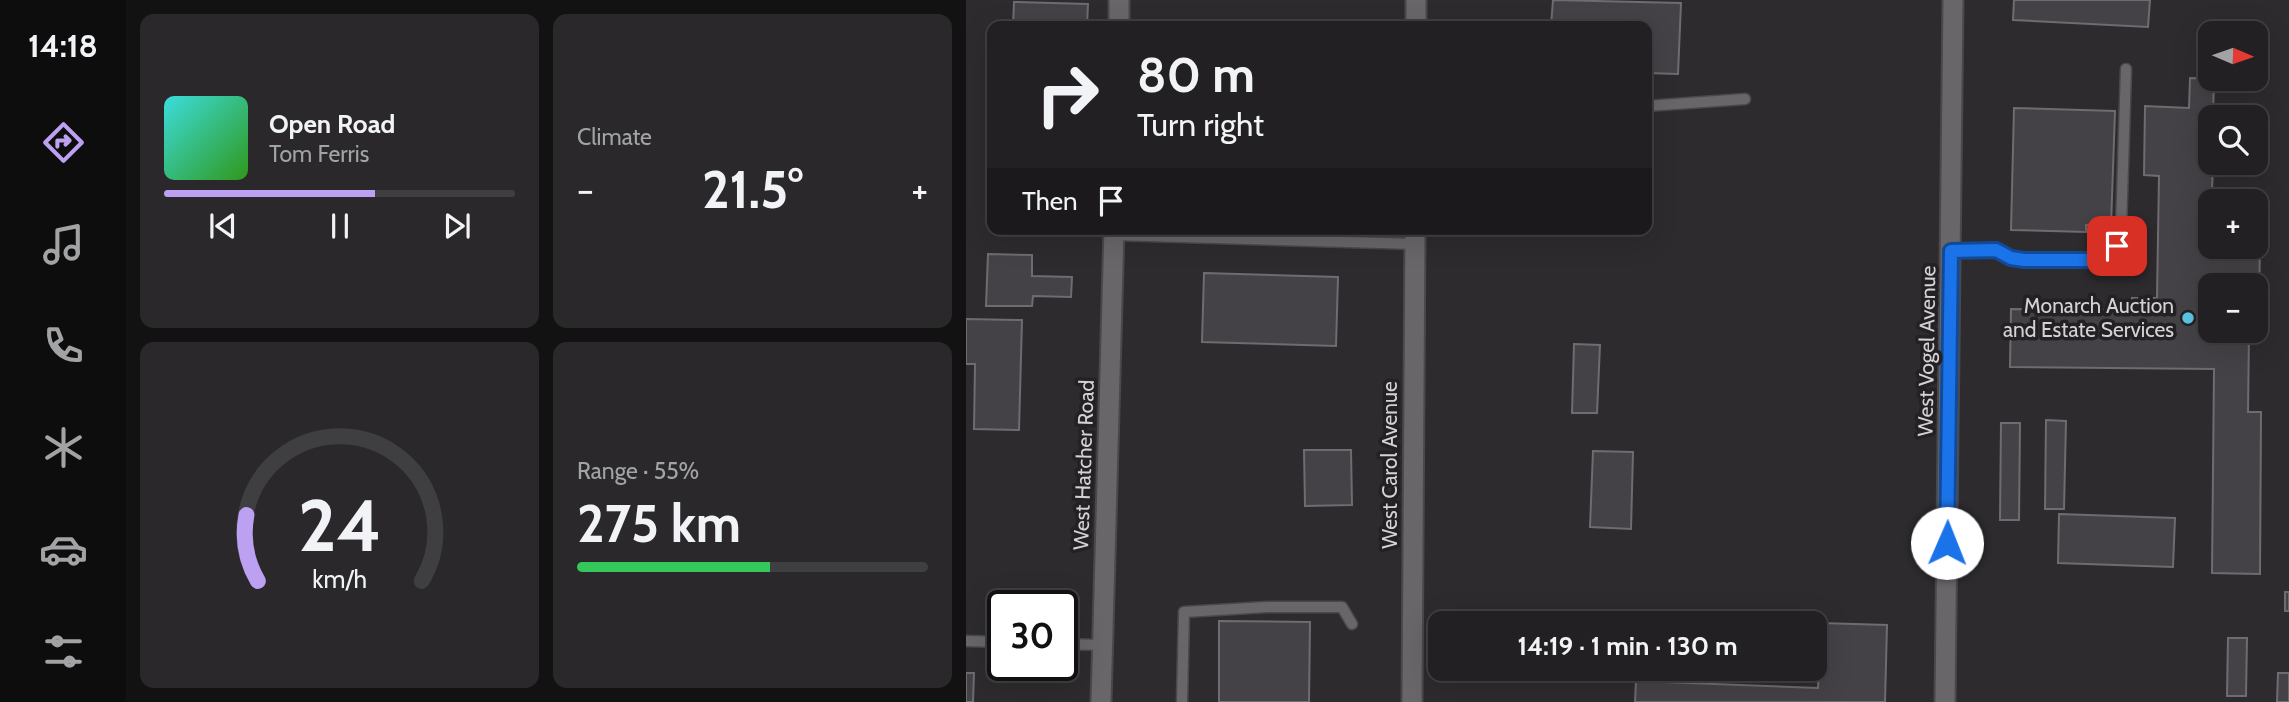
<!DOCTYPE html>
<html lang="en">
<head>
<meta charset="utf-8">
<style>
	:root { --surface:#222022; --page:#2a282a; --text:#f1f3f6; --muted:#a2a3a5; --line:#3f3e40; --accent:#bca0f2 }
	body { margin:0; font-family:Cabin,sans-serif; background:var(--page); color:var(--text); height:100vh; display:flex; flex-direction:column; font-size:26px; white-space:nowrap }
	* { box-sizing:border-box; margin:0 }
	p { font-size:23px; color:var(--muted) }
	.icon { flex:none; width:38px; height:38px; fill:none; stroke:currentColor; stroke-width:2; stroke-linecap:round; stroke-linejoin:round }
	.map { position:relative; flex:1; overflow:hidden }
	.drawer { display:flex; flex-direction:column; gap:14px; padding:14px; background:#131213; width:840px }
	.drawer>* { flex:none }
	.guide { position:absolute; left:21px; top:21px; width:665px; height:214px; border-radius:14px; box-shadow:0 7px 28px #0002,0 0 0 2px var(--line); background:#222022; color:var(--text); overflow:hidden }
	.needle { width:46px; rotate:92deg }
	.fabs { position:absolute; left:1232px; top:21px; display:grid; gap:14px }
	.fabs a { display:grid; place-items:center; width:70px; height:70px; border-radius:14px; background:var(--surface); box-shadow:0 7px 28px #0002,0 0 0 2px var(--line); font-size:35px }
	.speed { position:absolute; left:21px; top:590px; display:flex; gap:14px; font-size:35px; font-weight:700; text-align:center }
	.speed>* { display:grid; place-content:center; width:91px; height:91px; border-radius:50%; background:var(--surface); box-shadow:0 7px 28px #0002,0 0 0 2px var(--line); line-height:1 }
	.speed .limit { border:4px solid #111; border-radius:10px; background:#fff; color:#111 }
	.pin { position:absolute; display:grid; place-items:center; width:60px; height:60px; color:#fff; margin:-30px; border-radius:14px; box-shadow:0 4px 10px #0006 }
	.me { position:absolute; width:77px; margin:-38px; rotate:1deg; stroke-linejoin:round; filter:drop-shadow(0 0 5px #0008) }
	.turn { display:flex; align-items:center; gap:24px; height:147px; padding:0 35px; font-size:32px }
	.turn .icon { width:91px; height:91px; stroke-width:2.5 }
	.turn b { display:block; font-size:49px; line-height:60px }
	.then { display:flex; align-items:center; height:66px; padding:0 35px; background:#0003; gap:14px; font-size:26px }
	.big { font-size:52px; font-weight:800; line-height:1.1 }
	.drawer .widget { flex:1; display:flex; flex-direction:column; justify-content:center; gap:10px; min-width:0; padding:0 24px; border-radius:14px; background:var(--page) }
	.drawer .dial { align-items:center; gap:0 }
	.dial svg { height:182px; overflow:visible; fill:none; stroke:var(--line); stroke-width:7; stroke-linecap:round; text-anchor:middle }
	.dial text { fill:var(--text); stroke:none }
	.song { display:flex; align-items:center; gap:21px }
	.cover { width:84px; height:84px; border-radius:10px; background:linear-gradient(135deg,hsl(180 70% 55%),hsl(110 70% 35%)) }
	.played { height:7px; border-radius:4px; background:linear-gradient(90deg,var(--accent) 60%,var(--line) 60%) }
	.keys { display:flex; justify-content:space-around; direction:ltr }
	.heat { display:flex; justify-content:space-between; align-items:center; font-size:38px; direction:ltr }
	.charge { height:10px; border-radius:5px; background:linear-gradient(90deg,#34c759 55%,var(--line) 0) }
	.drawer .tiles { flex:1; display:grid; gap:14px; grid-template-columns:repeat(2,1fr) }
	.trip { position:absolute; left:462px; top:611px; width:399px; height:70px; border-radius:14px; background:var(--surface); box-shadow:0 7px 28px #0002,0 0 0 2px var(--line); font-weight:800; line-height:70px; text-align:center }
	main { display:flex; flex:1; min-height:0 }
	.tabs { display:flex; flex-direction:column; width:126px; justify-content:space-around; align-items:center; background:#0e0d0e; color:var(--muted) }
	.tabs .icon { width:49px; height:49px }
	.tabs .active { color:var(--accent) }
	.tabs b { font-size:32px; color:var(--text) }
	.map>svg:first-child { display:block }
</style>
</head>
<body>
<main>
<nav class="tabs">
<b>14:18</b>
<svg class="icon active" aria-label="directions" viewBox="0 0 24 24"><path d="M12 3l9 9-9 9-9-9zM9 14v-3h6M13 9l2 2-2 2"/></svg>
<svg class="icon" aria-label="music" viewBox="0 0 24 24"><path d="M9 18V5l10-2v13"/><circle cx="6" cy="18" r="3"/><circle cx="16" cy="16" r="3"/></svg>
<svg class="icon" aria-label="phone" viewBox="0 0 24 24"><path d="M5 4h4l2 5-3 2q2 4 5 5l2-3 5 2v4C11 20 4 13 5 4z"/></svg>
<svg class="icon" aria-label="climate" viewBox="0 0 24 24"><path d="M12 3v18M4 7l16 10M4 17L20 7"/></svg>
<svg class="icon" aria-label="car" viewBox="0 0 24 24"><path d="M5 17H2v-5l4-1 3-4h7l3 4 3 1v5h-3M9 17h6M6 11h13"/><circle cx="7" cy="17" r="2"/><circle cx="17" cy="17" r="2"/></svg>
<svg class="icon" aria-label="filters" viewBox="0 0 24 24"><path d="M4 7h16M4 17h16"/><circle cx="9" cy="7" r="2"/><circle cx="15" cy="17" r="2"/></svg>
</nav>
<section class="drawer">
<div class="tiles">
<div class="widget">
<div class="song"><i class="cover"></i><div><b>Open Road</b><p>Tom Ferris</p></div></div>
<div class="played"></div>
<div class="keys"><svg class="icon" aria-label="previous" viewBox="0 0 24 24"><path d="M18 5L8 12l10 7zM5 5v14"/></svg><svg class="icon" aria-label="pause" viewBox="0 0 24 24"><path d="M8 5v14M16 5v14"/></svg><svg class="icon" aria-label="next" viewBox="0 0 24 24"><path d="M6 5l10 7-10 7zM19 5v14"/></svg></div>
</div>
<div class="widget"><p>Climate</p>
<div class="heat"><a>−</a><b class="big">21.5°</b><a>+</a></div>
</div>
<div class="widget dial"><svg viewBox="0 0 100 80">
<path d="M14 69A42 42 0 1 1 86 69"/>
<path d="M14 69A42 42 0 0 1 9 40" stroke="#bca0f2"/>
<text x="50" y="56" font-size="32" font-weight="700">24</text>
<text x="50" y="72" font-size="11">km/h</text>
</svg></div>
<div class="widget"><p>Range · 55%</p><b class="big">275 km</b><div class="charge"></div></div>
</div>
</section>
<div class="map">
<svg width="1323" height="702" viewBox="0 0 1323 702">
	<rect width="100%" height="100%" fill="#2d2b2e"/>
	<g fill="#444246" stroke="#6e6c70" stroke-width="2">
		<path d="M587,0l128,3 -3,71 -31,-1v-47h-96z"/>
		<path d="M1048,0h136l-2,27 -135,-7z"/>
		<path d="M48,2l74,2 -1,22h-74z"/>
		<path d="M1224,78l24,1 -1,38h-3v46h3l-3,84h46v-6h4l-1,66h-3v-22h-46v46h39l-1,81h13l-1,162 -48,-1 2,-204 -204,-2 1,-58 121,1v-12h25l2,-122 -15,-1 1,-69 44,2z"/>
		<path d="M1048,108l101,3 -4,115 -25,-1v7l-75,-2z"/>
		<path d="M22,254l44,1v21l40,1 -1,20 -38,-1 -1,10h-46z"/>
		<path d="M238,273l134,4 -2,69 -134,-4z"/>
		<path d="M0,319l56,1 -3,110 -45,-1 1,-65h-9z"/>
		<path d="M608,344l26,1 -3,68h-25z"/>
		<path d="M1080,420l20,1 -2,88h-19z"/>
		<path d="M1035,423h19l-1,97h-19z"/>
		<path d="M338,450h47l1,55 -47,1z"/>
		<path d="M627,451l40,1 -2,77 -41,-2z"/>
		<path d="M1093,514l116,4 -2,49 -115,-4z"/>
		<rect x="1319" y="592" width="4" height="19"/>
		<path d="M253,621l91,1 -1,80h-90z"/>
		<path d="M855,623l66,2 -2,77h-250l1,-21 182,7z"/>
		<path d="M1262,638h19l-1,58h-19z"/>
		<path d="M0,673h8l-1,29h-7z"/>
		<path d="M1312,673h11v29h-12z"/>
	</g>
	<g fill="none" stroke-linecap="round" stroke-linejoin="round">
		<g stroke="#4b484b" stroke-width="13">
			<g id="lane">
				<path d="M681,106l98,-7"/>
				<path d="M148,235l301,9"/>
				<path d="M984,251l45,-1 17,8 12,2 76,-1c13,-7 17,-14 21,-29l5,-161"/>
				<path d="M0,641l37,1"/>
				<path d="M96,644l40,1"/>
				<path d="M216,702l2,-90 83,-5h75l10,17"/>
			</g>
		</g>
		<g stroke="#4b484b" stroke-width="23">
			<g id="street">
				<path d="M153,26v-26"/>
				<path d="M450,26v-26"/>
				<path d="M135,702l13,-473"/>
				<path d="M446,702l3,-473"/>
				<path d="M979,702l8,-702"/>
			</g>
		</g>
		<use href="#lane" stroke="#696669" stroke-width="10"/>
		<use href="#street" stroke="#696669" stroke-width="19"/>
	</g>
	<g fill="none" stroke-linecap="round" stroke-linejoin="round">
		<g stroke="#114b97" stroke-width="18">
			<path id="route" d="M981,543l4,-292 45,-1 15,8 13,2h76l9,-5 8,-9"/>
		</g>
		<use href="#route" stroke="#1a73e8" stroke-width="12"/>
	</g>
	<circle fill="#5ac8e6" stroke="#242124" stroke-width="2.5" cx="1222" cy="318" r="7"/>
	<g text-anchor="middle" stroke-width="7" stroke-linejoin="round" paint-order="stroke">
		<g font-size="21" fill="#d4d2d4" stroke="#242124" text-anchor="end">
			<text x="1208" y="313">Monarch Auction<tspan x="1208" dy="24">and Estate Services</tspan></text>
		</g>
		<g font-size="21" fill="#d4d2d4" stroke="#242124">
			<text transform="translate(961 351) rotate(-89)" y="7">West Vogel Avenue</text>
			<text transform="translate(118 465) rotate(-88)" y="7">West Hatcher Road</text>
			<text transform="translate(424 465) rotate(-90)" y="7">West Carol Avenue</text>
		</g>
	</g>
</svg>
<div class="fabs">
<a><svg class="needle" viewBox="-14 -14 28 28"><path d="M0-13l5 13h-10z" fill="#e53935"/><path d="M0 13l5-13h-10z" fill="#a2a3a5"/></svg></a>
<a><svg class="icon" aria-label="search" viewBox="0 0 24 24"><circle cx="10" cy="10" r="6"/><path d="M15 15l6 6"/></svg></a>
<a>+</a>
<a>−</a>
</div>
<div class="speed"><div class="limit">30</div></div>
<div class="pin" style="left:1151px;top:246px;background:#d93025"><svg class="icon" aria-label="arrive" viewBox="0 0 24 24"><path d="M6 21V4h12l-3 4 3 4H6"/></svg></div>
<svg class="me" style="left:981px;top:543px" viewBox="-20 -20 40 40"><circle r="19" fill="#fff"/><path d="M0-13L10 11 0 6-10 11z" fill="#1a73e8"/></svg>
<div class="trip">14:19 · 1 min · 130 m</div>
<div class="guide">
<div class="turn"><svg class="icon" aria-label="right" viewBox="0 0 24 24"><path d="M7 20v-9h11M14 6l5 5-5 5"/></svg><div><b>80 m</b>Turn right</div></div>
<div class="then">Then<svg class="icon" aria-label="arrive" viewBox="0 0 24 24"><path d="M6 21V4h12l-3 4 3 4H6"/></svg></div>
</div>
</div>
</main>
</body>
</html>
